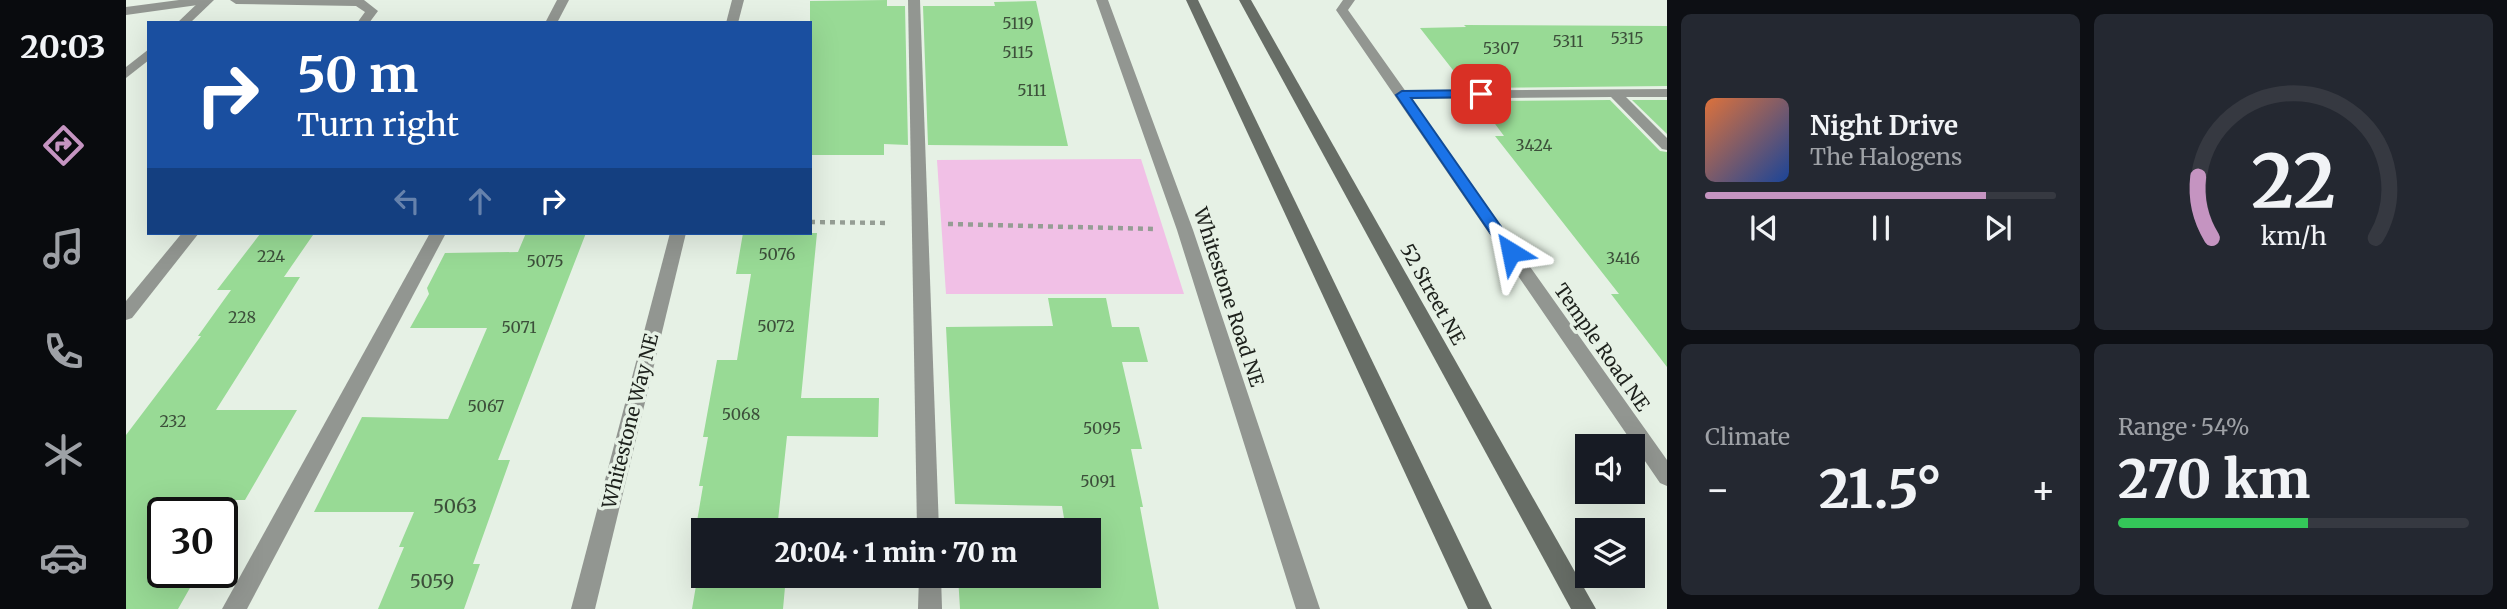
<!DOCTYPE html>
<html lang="en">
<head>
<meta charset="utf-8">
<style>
	:root { --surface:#171b24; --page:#242831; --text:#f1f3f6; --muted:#9ea1a6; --line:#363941; --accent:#c594c1 }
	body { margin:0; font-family:Merriweather,serif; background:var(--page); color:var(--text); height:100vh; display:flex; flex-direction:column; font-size:26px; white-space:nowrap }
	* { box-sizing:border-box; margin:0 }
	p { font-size:23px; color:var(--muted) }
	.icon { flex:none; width:38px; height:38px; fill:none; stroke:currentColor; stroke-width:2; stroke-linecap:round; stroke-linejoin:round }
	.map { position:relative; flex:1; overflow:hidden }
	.sheet { display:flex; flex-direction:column; gap:14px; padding:14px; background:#0d0f14; width:840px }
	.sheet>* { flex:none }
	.banner { position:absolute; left:21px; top:21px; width:665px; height:214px; border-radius:0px; box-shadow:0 7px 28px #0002; background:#1a4fa0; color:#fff; overflow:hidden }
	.fabs { position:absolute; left:1449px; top:434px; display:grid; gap:14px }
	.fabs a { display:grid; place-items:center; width:70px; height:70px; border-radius:0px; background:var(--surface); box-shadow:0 7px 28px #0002; font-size:35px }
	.speed { position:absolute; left:21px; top:497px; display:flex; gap:14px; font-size:35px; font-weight:700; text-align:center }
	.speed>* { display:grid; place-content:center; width:91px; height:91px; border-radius:50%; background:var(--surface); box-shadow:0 7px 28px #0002; line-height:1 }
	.speed .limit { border:4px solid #111; border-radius:10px; background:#fff; color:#111 }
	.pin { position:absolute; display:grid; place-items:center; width:60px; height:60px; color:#fff; margin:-30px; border-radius:14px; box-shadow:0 4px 10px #0006 }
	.me { position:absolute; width:77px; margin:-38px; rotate:325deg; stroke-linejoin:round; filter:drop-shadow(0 0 5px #0008) }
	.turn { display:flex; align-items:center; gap:24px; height:147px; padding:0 35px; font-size:32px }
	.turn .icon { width:91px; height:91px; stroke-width:2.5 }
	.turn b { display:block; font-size:49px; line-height:60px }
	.lanes { display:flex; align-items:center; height:66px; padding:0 35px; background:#0003; justify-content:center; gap:35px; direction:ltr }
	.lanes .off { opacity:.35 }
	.big { font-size:52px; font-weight:800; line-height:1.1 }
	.sheet .card { flex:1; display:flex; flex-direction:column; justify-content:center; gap:10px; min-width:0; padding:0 24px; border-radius:10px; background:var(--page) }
	.sheet .dial { align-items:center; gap:0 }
	.dial svg { height:182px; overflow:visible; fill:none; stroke:var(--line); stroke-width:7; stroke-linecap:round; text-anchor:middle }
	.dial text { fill:var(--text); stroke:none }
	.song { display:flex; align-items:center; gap:21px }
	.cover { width:84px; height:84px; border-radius:10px; background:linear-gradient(135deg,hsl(20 70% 55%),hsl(220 70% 35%)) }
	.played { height:7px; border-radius:4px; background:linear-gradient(90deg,var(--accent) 80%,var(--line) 80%) }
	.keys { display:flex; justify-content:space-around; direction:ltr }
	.heat { display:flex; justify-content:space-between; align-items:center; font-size:38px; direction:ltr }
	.charge { height:10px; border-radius:5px; background:linear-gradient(90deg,#34c759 54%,var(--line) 0) }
	.sheet .tiles { flex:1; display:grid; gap:14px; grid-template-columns:repeat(2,1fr) }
	.trip { position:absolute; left:565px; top:518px; width:410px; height:70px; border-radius:0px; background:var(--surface); box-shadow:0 7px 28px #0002; font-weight:800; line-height:70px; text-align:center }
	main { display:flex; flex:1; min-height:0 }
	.tab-bar { display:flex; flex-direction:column; width:126px; justify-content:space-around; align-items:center; background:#090b0e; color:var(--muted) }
	.tab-bar .icon { width:49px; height:49px }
	.tab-bar .active { color:var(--accent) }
	.tab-bar b { font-size:32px; color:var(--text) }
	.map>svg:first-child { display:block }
</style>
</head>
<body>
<main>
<nav class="tab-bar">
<b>20:03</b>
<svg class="icon active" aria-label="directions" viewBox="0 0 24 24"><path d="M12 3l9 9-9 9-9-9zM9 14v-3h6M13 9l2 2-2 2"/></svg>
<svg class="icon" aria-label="music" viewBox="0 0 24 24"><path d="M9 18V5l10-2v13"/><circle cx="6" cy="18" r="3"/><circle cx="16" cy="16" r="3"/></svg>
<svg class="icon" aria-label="phone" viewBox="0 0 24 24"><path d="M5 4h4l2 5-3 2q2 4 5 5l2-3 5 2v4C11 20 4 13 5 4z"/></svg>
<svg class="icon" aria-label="climate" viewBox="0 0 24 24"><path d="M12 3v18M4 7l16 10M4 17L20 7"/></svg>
<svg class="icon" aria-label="car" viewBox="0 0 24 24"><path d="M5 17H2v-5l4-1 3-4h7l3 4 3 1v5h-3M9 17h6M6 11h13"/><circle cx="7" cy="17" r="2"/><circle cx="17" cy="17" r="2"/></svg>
</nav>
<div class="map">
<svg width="1541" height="609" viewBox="0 0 1541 609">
	<rect width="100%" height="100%" fill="#e6f1e5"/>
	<path fill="#f1c0e6" d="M1015,159l43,135h-238l-9,-134z"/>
	<g fill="#98da95">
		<path d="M761,0v6h18l3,139 -24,-1v11h-74v-154z"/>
		<path d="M910,1l32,145 -140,-1 -5,-139h72l-1,-4z"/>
		<path d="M1338,25l203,1v60l-200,2 -47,-60 46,-1z"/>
		<path d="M1484,100l50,51 7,1v215l-56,-73h8l-124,-158h9l-26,-35z"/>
		<path d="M1506,100h35v34z"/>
		<path d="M400,233h60l-88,227h12l-37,104h7l-16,45h-86l26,-62h-5l15,-35h-100l48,-95 86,2 39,-91h-77l19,-34 -2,-6 18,-35 73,-1z"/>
		<path d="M617,233h74l-16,165h78l-1,39 -91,-1 -10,94h-73v3h-9l8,-47h-4l9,-49h-5l14,-77h20l14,-86h-15z"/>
		<path d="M134,234l53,1 -29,42h16l-84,133h81l-52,90h-82v72h36l-21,37h-52v-174l75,-99h-3l33,-46h-14z"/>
		<path d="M922,298h58l6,29h27l9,35h-26l20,87h-11l12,58h-3l19,102h-199l-2,-33h130v-46h-22l-4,-24 -107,-2 -9,-177 107,-1z"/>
		<path d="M578,539v37h82l-3,33h-91z"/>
	</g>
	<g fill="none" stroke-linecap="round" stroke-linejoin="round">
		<g stroke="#959d94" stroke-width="4.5" stroke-dasharray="5 5" stroke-linecap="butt">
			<path d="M684,222l80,1"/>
			<path d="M822,224l208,5"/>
		</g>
		<g fill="#929691" fill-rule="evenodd">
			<path d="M75,0h13l-24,23h-13z"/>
			<path d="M431,0h12l-12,23h-12z"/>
			<path d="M782,0h12l19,530h-22z"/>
			<path d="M23,49v11l-23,18v-11z"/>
			<path d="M1541,89v8h-41l41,41v12l-5,-1 -51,-52 -209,2 -7,-4 7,-4z"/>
			<path d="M304,233h16l-199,376h-25z"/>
			<path d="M793,576h22l1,33h-24z"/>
		</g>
		<g fill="#929691" fill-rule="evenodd">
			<path d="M53,0h32l-6,4 -79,11v-8z"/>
			<path d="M104,0h134l14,11 -9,12h-12l8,-11 -9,-6 -120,-2z"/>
			<path d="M606,0h12l-6,23h-12z"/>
			<path d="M970,0h12l85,230 127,379h-24l-119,-379z"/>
			<path d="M1217,0h12l-7,10 319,450v26l-7,-3 -324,-473z"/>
			<path d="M56,233h17l-67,85 -6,2v-19z"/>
			<path d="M544,233h16l-91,376h-24z"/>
		</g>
		<g fill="#676d66" fill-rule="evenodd">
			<path d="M1060,0h12l294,609h-24z"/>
			<path d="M1113,0h12l345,609h-25z"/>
		</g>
	</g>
	<path fill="#1a73e8" stroke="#114b97" stroke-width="2" d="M1355,90l5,1v6l-75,1 105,150 3,4 -8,5 -5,-1 -110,-161 6,-4z"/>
	<g text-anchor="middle" stroke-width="7" stroke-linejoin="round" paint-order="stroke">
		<g font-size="16" fill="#3c4f3a">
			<text x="892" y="29">5119</text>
			<text x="1501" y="44">5315</text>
			<text x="1442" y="47">5311</text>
			<text x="1375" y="54">5307</text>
			<text x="892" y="58">5115</text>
			<text x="906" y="96">5111</text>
			<text x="1408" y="151">3424</text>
			<text x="651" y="260">5076</text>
			<text x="145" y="262">224</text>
			<text x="1497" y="264">3416</text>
			<text x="419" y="267">5075</text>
			<text x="116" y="323">228</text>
			<text x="650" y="332">5072</text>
			<text x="393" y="333">5071</text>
			<text x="360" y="412">5067</text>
			<text x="615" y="420">5068</text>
			<text x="47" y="427">232</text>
			<text x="976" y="434">5095</text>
			<text x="972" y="487">5091</text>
		</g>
		<g font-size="19" fill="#1d211c" stroke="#e6f1e5">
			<text transform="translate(1307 294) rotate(61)" y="7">52 Street NE</text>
			<text transform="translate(1103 297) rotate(72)" y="7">Whitestone Road NE</text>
			<text transform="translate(1476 347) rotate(55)" y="7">Temple Road NE</text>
			<text transform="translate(504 421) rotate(-76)" y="7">Whitestone Way NE</text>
		</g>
		<g font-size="19" fill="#3c4f3a">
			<text x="329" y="513">5063</text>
			<text x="306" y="588">5059</text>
		</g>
	</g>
</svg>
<div class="fabs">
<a><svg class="icon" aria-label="sound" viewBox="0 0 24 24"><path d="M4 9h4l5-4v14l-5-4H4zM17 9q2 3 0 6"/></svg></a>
<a><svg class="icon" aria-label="layers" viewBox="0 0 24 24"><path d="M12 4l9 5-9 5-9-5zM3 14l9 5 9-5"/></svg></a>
</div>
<div class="speed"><div class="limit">30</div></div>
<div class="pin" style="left:1355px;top:94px;background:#d93025"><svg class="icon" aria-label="arrive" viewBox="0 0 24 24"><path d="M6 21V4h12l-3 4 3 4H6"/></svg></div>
<svg class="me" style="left:1385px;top:252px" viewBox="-20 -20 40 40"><path d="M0-17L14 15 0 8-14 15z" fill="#1a73e8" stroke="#fff" stroke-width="4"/></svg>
<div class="trip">20:04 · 1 min · 70 m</div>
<div class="banner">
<div class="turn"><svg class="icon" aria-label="right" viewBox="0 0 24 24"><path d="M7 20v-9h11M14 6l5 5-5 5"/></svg><div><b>50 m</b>Turn right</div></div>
<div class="lanes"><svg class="icon off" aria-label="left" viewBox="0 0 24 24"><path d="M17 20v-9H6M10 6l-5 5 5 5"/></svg><svg class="icon off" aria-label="ahead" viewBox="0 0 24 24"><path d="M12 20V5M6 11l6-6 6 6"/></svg><svg class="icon" aria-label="right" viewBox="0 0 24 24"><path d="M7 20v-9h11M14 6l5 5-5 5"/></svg></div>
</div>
</div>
<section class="sheet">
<div class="tiles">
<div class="card">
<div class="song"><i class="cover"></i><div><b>Night Drive</b><p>The Halogens</p></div></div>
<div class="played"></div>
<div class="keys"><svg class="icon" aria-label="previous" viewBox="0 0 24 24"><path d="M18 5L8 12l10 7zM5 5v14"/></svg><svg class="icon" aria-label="pause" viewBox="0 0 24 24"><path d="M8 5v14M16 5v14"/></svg><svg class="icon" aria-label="next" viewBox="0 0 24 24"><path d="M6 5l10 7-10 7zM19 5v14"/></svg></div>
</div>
<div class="card dial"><svg viewBox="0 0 100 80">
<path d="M14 69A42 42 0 1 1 86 69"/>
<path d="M14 69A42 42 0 0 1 8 42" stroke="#c594c1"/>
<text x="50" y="56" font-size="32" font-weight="700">22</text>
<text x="50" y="72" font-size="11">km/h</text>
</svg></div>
<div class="card"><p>Climate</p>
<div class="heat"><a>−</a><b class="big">21.5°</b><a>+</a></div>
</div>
<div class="card"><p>Range · 54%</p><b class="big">270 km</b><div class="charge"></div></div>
</div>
</section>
</main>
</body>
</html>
